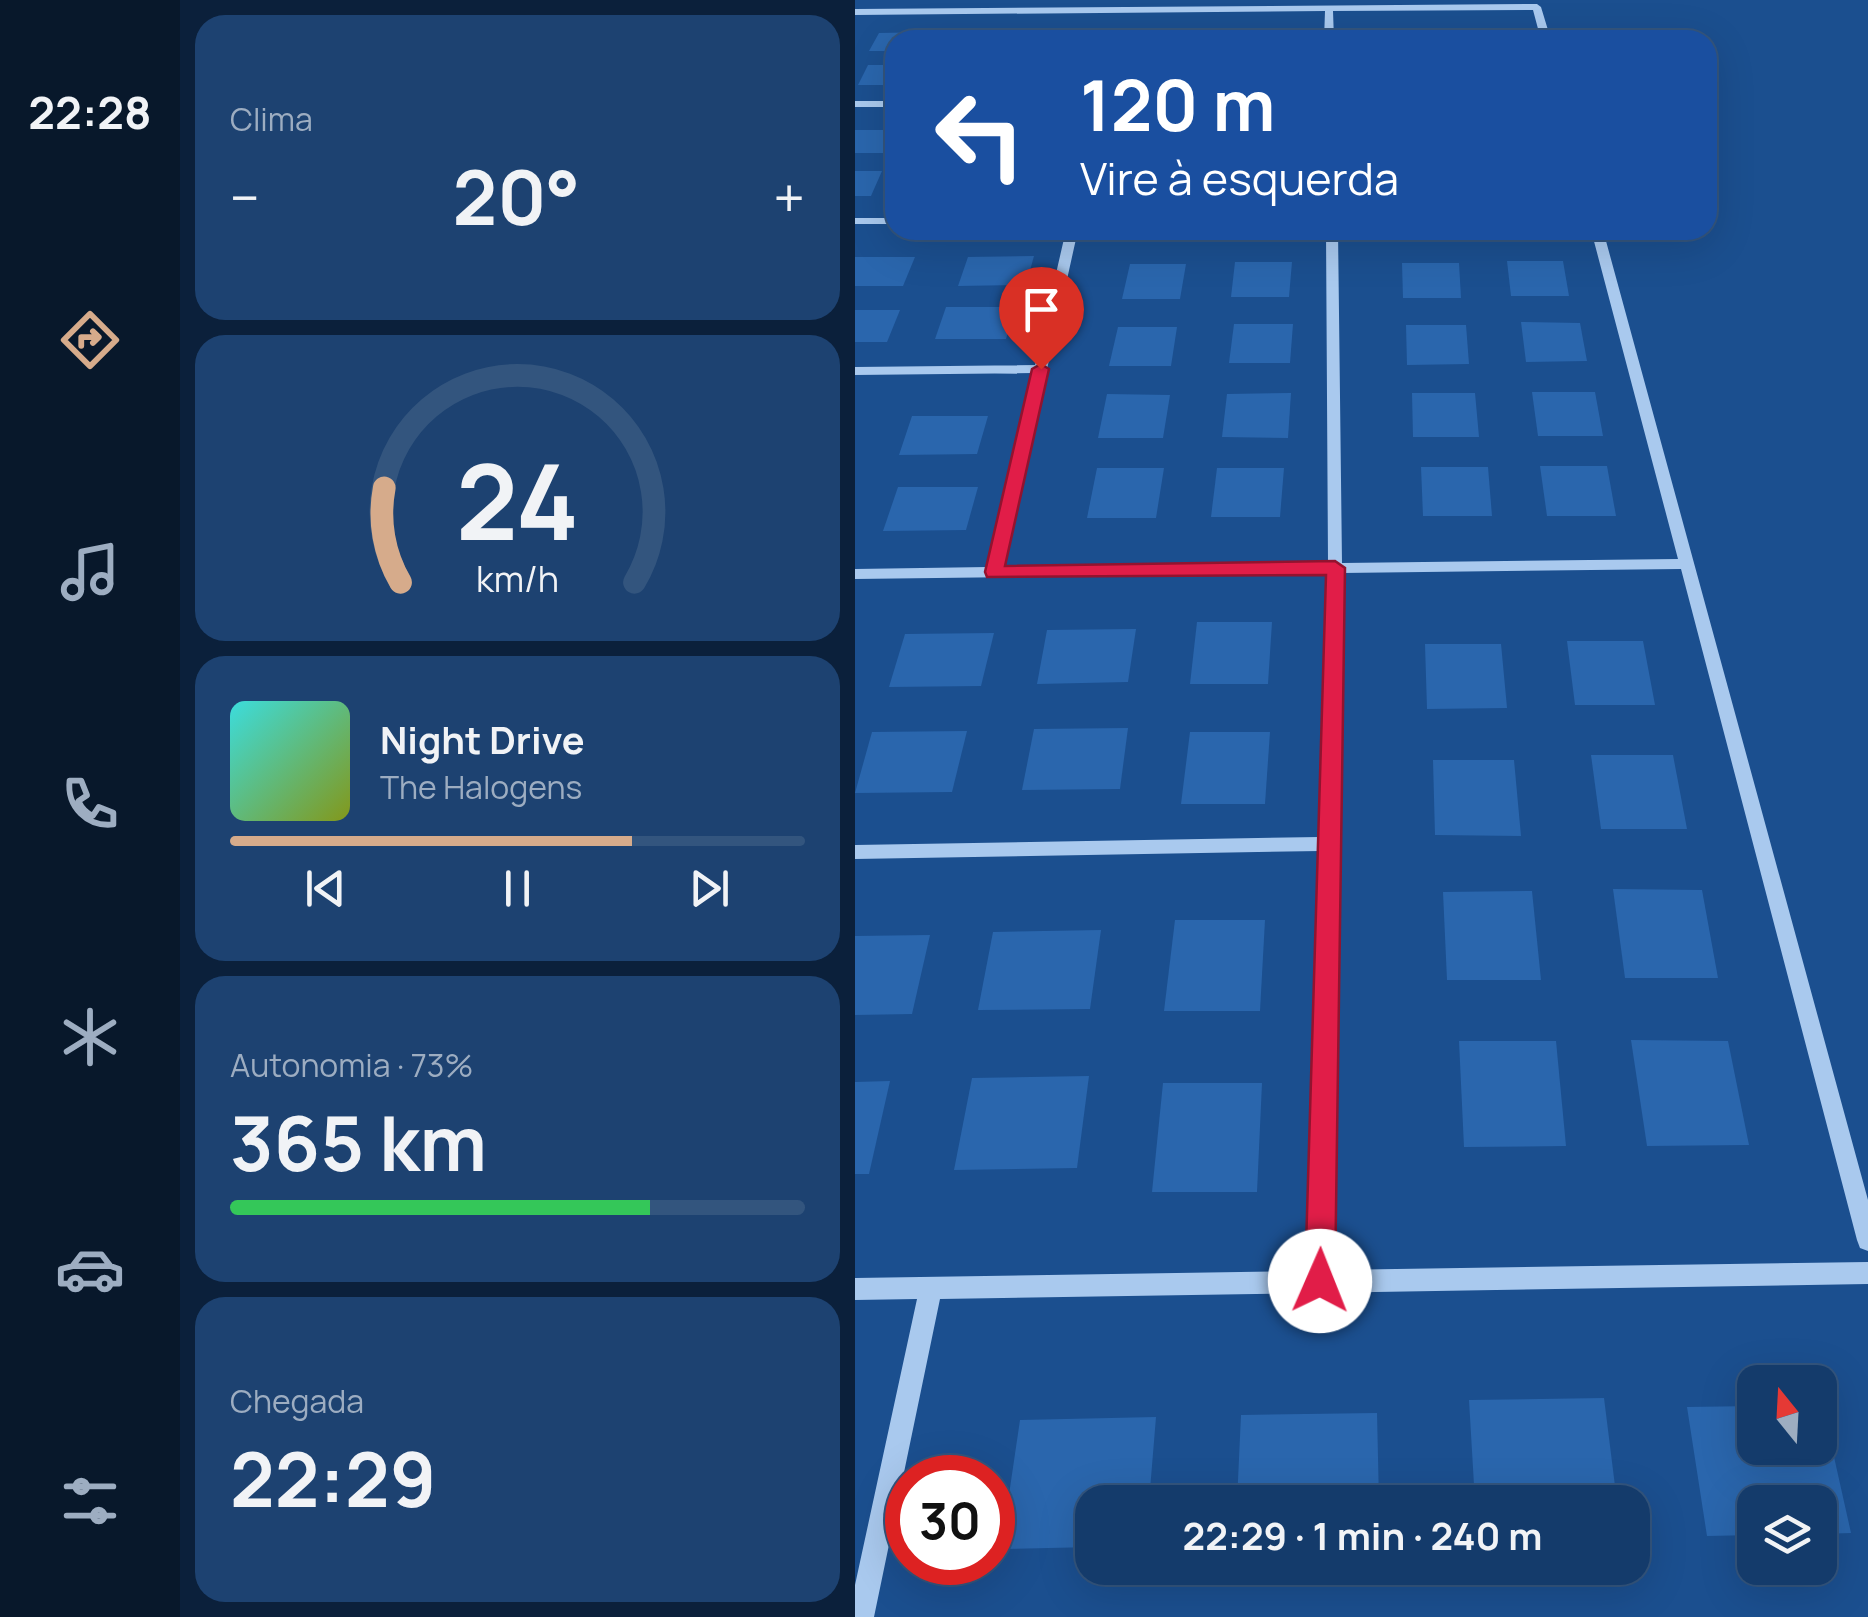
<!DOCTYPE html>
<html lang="pt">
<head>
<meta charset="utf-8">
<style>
	:root { --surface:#143b6b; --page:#1d4271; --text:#f1f3f6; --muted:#9dadc1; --line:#33557e; --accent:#d6ab8b }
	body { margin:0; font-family:Manrope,sans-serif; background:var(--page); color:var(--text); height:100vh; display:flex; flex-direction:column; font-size:38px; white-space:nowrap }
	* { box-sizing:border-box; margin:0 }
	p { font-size:32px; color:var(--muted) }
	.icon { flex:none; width:55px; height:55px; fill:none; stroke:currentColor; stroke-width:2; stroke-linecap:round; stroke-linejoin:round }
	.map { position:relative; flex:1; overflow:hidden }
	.panel { display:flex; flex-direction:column; gap:15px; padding:15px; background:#0b203b; width:675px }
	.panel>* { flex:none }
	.top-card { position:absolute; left:30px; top:30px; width:832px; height:210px; border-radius:30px; box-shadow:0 10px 40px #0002,0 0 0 2px var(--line); background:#1a4fa0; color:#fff; overflow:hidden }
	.needle { width:65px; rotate:342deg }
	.tools { position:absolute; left:882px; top:1365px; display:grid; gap:20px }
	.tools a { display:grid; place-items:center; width:100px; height:100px; border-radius:20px; background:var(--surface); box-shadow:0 10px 40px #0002,0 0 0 2px var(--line); font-size:50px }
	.speed { position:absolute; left:30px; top:1455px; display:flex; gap:20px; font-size:50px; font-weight:700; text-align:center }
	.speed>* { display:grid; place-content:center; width:130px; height:130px; border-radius:50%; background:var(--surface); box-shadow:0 10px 40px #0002,0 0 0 2px var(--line); line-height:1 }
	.speed .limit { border:15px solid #d22; background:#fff; color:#111 }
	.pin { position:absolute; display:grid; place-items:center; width:85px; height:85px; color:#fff; margin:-102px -42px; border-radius:50% 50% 50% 0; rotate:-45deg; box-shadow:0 0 10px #0007 }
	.pin .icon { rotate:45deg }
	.me { position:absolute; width:110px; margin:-55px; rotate:1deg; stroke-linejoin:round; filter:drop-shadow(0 0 8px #0008) }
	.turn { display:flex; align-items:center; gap:35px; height:210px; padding:0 30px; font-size:45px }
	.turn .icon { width:130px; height:130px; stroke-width:2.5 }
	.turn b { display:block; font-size:70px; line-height:85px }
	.big { font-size:75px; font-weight:700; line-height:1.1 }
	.panel .tile { flex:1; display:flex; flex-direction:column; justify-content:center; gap:15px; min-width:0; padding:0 35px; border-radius:30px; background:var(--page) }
	.panel .dial { align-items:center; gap:0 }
	.dial svg { height:260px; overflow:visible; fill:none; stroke:var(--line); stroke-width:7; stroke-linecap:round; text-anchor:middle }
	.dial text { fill:var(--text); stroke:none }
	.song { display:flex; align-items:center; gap:30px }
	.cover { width:120px; height:120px; border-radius:15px; background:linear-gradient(135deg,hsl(180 70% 55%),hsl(70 70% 35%)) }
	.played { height:10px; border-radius:5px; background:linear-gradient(90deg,var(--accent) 70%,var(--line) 70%) }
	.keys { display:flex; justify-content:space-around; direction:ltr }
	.heat { display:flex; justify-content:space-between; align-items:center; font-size:55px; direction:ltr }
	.charge { height:15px; border-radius:8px; background:linear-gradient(90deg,#34c759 73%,var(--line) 0) }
	.trip { position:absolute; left:220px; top:1485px; width:575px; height:100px; border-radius:30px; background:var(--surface); box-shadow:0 10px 40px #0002,0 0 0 2px var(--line); font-weight:700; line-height:100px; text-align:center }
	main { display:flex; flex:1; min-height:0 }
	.dock { display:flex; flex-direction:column; width:180px; justify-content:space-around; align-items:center; background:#08182b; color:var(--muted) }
	.dock .icon { width:70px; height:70px }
	.dock .active { color:var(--accent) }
	.dock b { font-size:45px; color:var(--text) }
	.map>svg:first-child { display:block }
</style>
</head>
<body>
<main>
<nav class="dock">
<b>22:28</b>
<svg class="icon active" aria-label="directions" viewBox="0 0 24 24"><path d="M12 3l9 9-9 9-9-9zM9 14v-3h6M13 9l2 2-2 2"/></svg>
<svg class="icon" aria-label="music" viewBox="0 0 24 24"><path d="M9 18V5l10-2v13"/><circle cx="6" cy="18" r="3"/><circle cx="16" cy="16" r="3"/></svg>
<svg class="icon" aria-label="phone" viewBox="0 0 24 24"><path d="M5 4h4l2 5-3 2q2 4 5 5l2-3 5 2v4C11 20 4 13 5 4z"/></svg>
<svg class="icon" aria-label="climate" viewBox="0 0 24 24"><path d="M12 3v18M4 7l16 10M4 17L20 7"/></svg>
<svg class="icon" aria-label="car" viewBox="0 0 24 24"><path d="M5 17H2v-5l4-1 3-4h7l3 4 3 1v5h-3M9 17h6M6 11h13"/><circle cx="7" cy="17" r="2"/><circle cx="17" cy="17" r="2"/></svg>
<svg class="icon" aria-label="filters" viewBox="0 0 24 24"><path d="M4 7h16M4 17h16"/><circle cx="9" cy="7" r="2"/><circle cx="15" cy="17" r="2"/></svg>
</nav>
<section class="panel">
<div class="tile"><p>Clima</p>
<div class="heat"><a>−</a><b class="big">20°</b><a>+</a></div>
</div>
<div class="tile dial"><svg viewBox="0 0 100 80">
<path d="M14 69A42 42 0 1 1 86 69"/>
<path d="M14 69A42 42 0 0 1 9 40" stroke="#d6ab8b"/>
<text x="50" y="56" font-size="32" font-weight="700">24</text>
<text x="50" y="72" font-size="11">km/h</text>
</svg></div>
<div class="tile">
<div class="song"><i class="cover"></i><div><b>Night Drive</b><p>The Halogens</p></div></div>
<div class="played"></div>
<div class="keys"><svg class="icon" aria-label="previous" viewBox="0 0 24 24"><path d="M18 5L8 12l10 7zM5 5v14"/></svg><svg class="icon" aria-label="pause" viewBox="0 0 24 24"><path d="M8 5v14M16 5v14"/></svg><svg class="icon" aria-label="next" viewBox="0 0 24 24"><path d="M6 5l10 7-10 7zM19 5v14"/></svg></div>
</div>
<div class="tile"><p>Autonomia · 73%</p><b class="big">365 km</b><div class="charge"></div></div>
<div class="tile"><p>Chegada</p><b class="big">22:29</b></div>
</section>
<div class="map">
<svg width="1013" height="1617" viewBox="0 0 1013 1617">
	<rect width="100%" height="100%" fill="#1b4f8f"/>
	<g fill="#2a66ad">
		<path d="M115,30h52l-3,10h-53z"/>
		<path d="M375,30h52l-1,10h-53z"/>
		<path d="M253,31l-3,9h-52l2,-8z"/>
		<path d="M280,31h52l-1,9h-53z"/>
		<path d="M76,32l-3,8h-33v11h-26l10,-18z"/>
		<path d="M13,65h27v20h-37z"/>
		<path d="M0,130h39l-11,23h-28z"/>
		<path d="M0,171h27l-11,25h-16z"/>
		<path d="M179,256l-8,29 -68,1 10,-29z"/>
		<path d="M0,257h60l-12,29h-48z"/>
		<path d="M652,261h56l6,35h-58z"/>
		<path d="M380,262h57l-3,35h-58z"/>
		<path d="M547,263h57l2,35h-58z"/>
		<path d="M275,264h56l-6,35h-58z"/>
		<path d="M91,307h69l-9,32h-71z"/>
		<path d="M0,310h45l-13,32h-32z"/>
		<path d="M666,322l59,1 7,38 -61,1z"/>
		<path d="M379,324h59l-3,39h-61z"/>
		<path d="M551,325h60l3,39 -62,1z"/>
		<path d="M263,327h59l-6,39h-62z"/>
		<path d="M677,392h63l8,44h-65z"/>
		<path d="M436,393l-3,45 -66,-1 5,-43z"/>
		<path d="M557,393h63l4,44h-66z"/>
		<path d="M252,394l63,1 -7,43h-65z"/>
		<path d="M57,416h76l-11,38 -78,1z"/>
		<path d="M685,466h67l9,50h-69z"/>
		<path d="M566,467h67l4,49h-69z"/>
		<path d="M242,468h67l-8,50h-69z"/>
		<path d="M362,468h67l-4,49h-69z"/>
		<path d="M43,487h80l-12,43 -83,1z"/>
		<path d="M342,622h75l-4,62h-78z"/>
		<path d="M281,629l-8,53 -91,2 10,-54z"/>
		<path d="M139,633l-13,53 -92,1 16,-53z"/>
		<path d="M712,641h76l12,64h-80z"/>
		<path d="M570,644h76l6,64 -80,1z"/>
		<path d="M273,728l-8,61 -98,1 12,-61z"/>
		<path d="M112,731l-15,61 -97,1 17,-61z"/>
		<path d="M335,732h80l-5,72h-84z"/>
		<path d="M736,755h82l14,74h-86z"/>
		<path d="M578,760h81l7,76 -86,-1z"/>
		<path d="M758,889l89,1 16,88h-93z"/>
		<path d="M677,891l9,89h-94l-4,-88z"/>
		<path d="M320,920h90l-5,91h-96z"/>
		<path d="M246,930l-11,79 -112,1 15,-78z"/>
		<path d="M75,935l-18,79 -57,1v-79z"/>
		<path d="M776,1040l97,1 21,104 -102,1z"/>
		<path d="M604,1041h97l10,105 -102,1z"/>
		<path d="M234,1076l-12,92 -123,2 18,-92z"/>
		<path d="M35,1081l-21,93h-14v-92z"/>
		<path d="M308,1083h99l-5,109h-105z"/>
		<path d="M749,1398l13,104h-142l-6,-102z"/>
		<path d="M967,1403l29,130 -31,1v-32h-65v33l-48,1 -20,-129 68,-1v42h65z"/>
		<path d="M522,1413l2,89h-142l4,-87z"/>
		<path d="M301,1417l-7,85h-56v45l-92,2 19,-129z"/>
	</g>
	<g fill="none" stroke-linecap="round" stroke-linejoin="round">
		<g fill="#a9c9ee" fill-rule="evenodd">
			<path d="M682,4l4,3 10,33h-10l-8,-30 -200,1 1,29h-10l1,-29 -470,4v-6z"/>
			<rect x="0" y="101" width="40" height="6"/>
			<rect x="0" y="218" width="40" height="6"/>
			<path d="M211,230h12l-75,337 325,-4 -2,-333h12l4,333 336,-4 -87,-329h12l265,970v51l-8,-3 -3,-8 -176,-671 -339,4 -11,697 537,-8v22l-928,15 -66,318h-19v-32l62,-286 -62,1v-22l454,-7 11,-420 -465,8v-14l465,-8 7,-264 -472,6v-10l133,-2 45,-194 -178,2v-8l180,-2z"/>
		</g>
	</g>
	<path fill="#e11d48" stroke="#92132f" stroke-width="2.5" d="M186,364l8,5 -44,197 330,-5 10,7 -10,713 -5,10 -10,5 -10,-5 -5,-10 21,-706 -339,2 -2,-5 47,-203z"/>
</svg>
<div class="tools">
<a><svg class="needle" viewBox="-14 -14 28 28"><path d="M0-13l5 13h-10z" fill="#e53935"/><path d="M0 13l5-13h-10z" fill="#9dadc1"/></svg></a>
<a><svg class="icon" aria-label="layers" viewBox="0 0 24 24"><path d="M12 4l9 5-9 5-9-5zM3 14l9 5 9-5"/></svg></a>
</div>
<div class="speed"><div class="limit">30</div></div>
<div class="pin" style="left:186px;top:369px;background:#d93025"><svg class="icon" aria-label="arrive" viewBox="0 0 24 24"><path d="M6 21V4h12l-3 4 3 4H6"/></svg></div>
<svg class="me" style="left:465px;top:1281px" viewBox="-20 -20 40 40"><circle r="19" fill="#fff"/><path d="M0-13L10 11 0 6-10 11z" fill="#e11d48"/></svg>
<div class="trip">22:29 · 1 min · 240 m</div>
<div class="top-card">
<div class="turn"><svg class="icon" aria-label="left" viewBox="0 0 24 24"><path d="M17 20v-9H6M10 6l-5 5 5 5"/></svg><div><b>120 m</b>Vire à esquerda</div></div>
</div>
</div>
</main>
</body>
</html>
